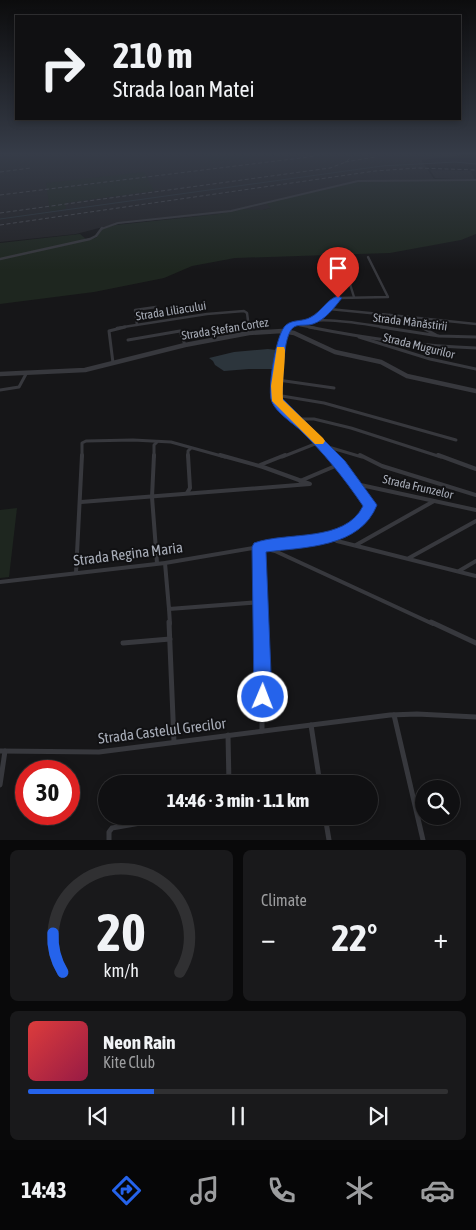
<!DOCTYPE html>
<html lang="en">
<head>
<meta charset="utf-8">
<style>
	:root { --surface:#101012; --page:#19191b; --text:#f1f3f6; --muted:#9c9d9f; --line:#303032; --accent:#2563eb }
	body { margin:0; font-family:"Asap Condensed",sans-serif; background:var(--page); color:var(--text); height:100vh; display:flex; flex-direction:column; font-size:19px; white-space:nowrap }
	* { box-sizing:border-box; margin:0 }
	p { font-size:16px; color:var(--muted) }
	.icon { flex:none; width:28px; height:28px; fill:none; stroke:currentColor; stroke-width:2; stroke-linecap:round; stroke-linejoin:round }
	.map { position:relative; height:840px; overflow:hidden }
	.sheet { display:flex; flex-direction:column; gap:10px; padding:10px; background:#09090a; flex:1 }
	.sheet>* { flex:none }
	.banner { position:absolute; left:15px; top:15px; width:446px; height:105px; border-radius:0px; box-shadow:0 2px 8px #0003,0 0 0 1px var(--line); background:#101012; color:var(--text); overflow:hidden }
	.controls { position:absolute; left:415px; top:780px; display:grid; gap:10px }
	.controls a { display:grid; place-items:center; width:45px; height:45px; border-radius:50%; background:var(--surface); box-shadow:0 2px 8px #0003,0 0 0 1px var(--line); font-size:25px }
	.speed { position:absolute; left:15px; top:760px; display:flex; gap:10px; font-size:25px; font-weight:700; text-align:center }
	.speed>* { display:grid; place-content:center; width:65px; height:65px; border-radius:50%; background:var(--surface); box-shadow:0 2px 8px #0003,0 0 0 1px var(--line); line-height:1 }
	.speed .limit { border:8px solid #d22; background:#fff; color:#111 }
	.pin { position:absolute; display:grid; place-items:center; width:42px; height:42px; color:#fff; margin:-51px -21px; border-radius:50% 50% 50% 0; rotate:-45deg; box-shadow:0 0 5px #0007 }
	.pin .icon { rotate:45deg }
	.me { position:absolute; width:55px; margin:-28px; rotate:1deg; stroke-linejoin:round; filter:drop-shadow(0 0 4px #0008) }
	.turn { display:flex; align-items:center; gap:18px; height:105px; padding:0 15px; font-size:22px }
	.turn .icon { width:65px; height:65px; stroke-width:2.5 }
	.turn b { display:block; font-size:35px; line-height:42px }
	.big { font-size:38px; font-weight:700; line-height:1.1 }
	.sheet .card { flex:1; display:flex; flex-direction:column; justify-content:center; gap:8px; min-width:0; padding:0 18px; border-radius:8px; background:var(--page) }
	.sheet .dial { align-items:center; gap:0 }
	.dial svg { height:130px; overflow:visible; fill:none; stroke:var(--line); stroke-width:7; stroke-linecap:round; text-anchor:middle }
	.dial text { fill:var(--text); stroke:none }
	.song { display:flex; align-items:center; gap:15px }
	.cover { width:60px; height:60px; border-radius:8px; background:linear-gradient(135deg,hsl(0 70% 55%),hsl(340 70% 35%)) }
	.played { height:5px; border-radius:2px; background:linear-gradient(90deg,var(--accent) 30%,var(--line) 30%) }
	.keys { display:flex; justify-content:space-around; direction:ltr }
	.heat { display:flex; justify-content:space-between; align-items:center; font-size:28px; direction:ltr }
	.sheet .tiles { flex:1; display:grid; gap:10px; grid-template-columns:1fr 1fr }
	.card:last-child { grid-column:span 2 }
	.trip { position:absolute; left:98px; top:775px; width:280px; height:50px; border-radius:25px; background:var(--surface); box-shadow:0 2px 8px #0003,0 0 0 1px var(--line); font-weight:700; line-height:50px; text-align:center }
	.tabs { display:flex; height:80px; justify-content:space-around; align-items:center; background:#060607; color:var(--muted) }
	.tabs .icon { width:35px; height:35px }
	.tabs .active { color:var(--accent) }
	.tabs b { font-size:22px; color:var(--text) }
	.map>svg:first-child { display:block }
</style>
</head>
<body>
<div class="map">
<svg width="476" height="840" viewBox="0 0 476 840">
	<rect width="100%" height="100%" fill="#161618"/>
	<g fill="#222225">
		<path d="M0,153h459l5,2 -43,5 13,19 -75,2 -92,22 5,5 -9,2 -148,14 -39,10 -76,8z"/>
		<path d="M430,170l41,1 4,9 -40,-2z"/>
	</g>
	<g fill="#1e261f">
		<path d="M205,153h73l2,2 -68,7z"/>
		<path d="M144,172l10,19 -89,12 1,6 -16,2 -4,-28z"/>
		<path d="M438,179l38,2v53l-15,6 -71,13 -155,5 -43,8 -28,12 -70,14 -94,12v-61l80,-9 6,5 10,-1 6,-9 14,-4 103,-11 24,-5 20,1 8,-2 -5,-5 93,-22z"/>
		<path d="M17,508l-8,69 -9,1v-68z"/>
	</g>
	<path fill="#2c353c" d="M268,349l8,1 2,5 -4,14h-25l-25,2 -9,-6 -2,-4 -4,-3 25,-6z"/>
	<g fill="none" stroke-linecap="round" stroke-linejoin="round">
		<path stroke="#2c353c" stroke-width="1" d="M0,219l382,-53 73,-4 21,2"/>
		<path stroke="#37383d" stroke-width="2" d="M101,229l17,-6 113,-12 127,-30 118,-1"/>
		<g stroke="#37383d" stroke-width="2.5">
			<path d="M0,259l90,-20 6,-3 6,-8"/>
			<path d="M344,265l10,32"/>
			<path d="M329,309l61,6 7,6 28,7"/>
			<path d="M390,315l86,9"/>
			<path d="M314,320l15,-11 10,-11 49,-1 -20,-40"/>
			<path d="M137,325l-2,-15 21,-3"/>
			<path d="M299,325l16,3"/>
			<path d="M117,328l90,-14 37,-3 3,2 2,15"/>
			<path d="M287,328c23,-15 76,-4 102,0"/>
		</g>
		<g stroke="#37383d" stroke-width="3">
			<path d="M248,327l1,6"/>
			<path d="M288,327l-7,14 -4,60 56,56"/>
			<path d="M309,327c55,11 111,19 167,21"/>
			<path d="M381,327l58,9 37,1"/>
			<path d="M421,327l15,8"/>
			<path d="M359,337l71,22 46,10"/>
			<path d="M128,340l52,-9 5,14"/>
			<path d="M113,363l-4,-32 16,-4"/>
			<path d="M278,380l56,8"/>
			<path d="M0,390l19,-3 7,-13"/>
			<path d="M276,395l48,8 132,37"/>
			<path d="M296,419h18l37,9 90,29"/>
			<path d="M325,446l37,11"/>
			<path d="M82,457v-14l4,-2 47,-1 38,2 54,15"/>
			<path d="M154,457v-12l3,-3"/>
			<path d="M188,457v-6l3,-3"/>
			<path d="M282,457l38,-15"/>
		</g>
		<g stroke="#37383d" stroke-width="4">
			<path d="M154,455l-2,42 5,66"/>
			<path d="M360,455l22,11 94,29"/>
			<path d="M438,455l38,14"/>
			<path d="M260,465l25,-10"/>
			<path d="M300,481l40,-17"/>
			<path d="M356,484l120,26"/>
			<path d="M187,493l3,-5 -2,-33"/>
			<path d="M81,502l229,-18 -47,-17 -43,-12"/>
			<path d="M332,538l5,3 139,35"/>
			<path d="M356,545l78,-44"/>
			<path d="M409,558l67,-37"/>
			<path d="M165,563l4,46 92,-7"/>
			<path d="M459,571l17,-10"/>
			<path d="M76,573l6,-118"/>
			<path d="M0,582l165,-19 94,-16 16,4 158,73"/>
			<path d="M169,609l1,15"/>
			<path d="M262,624l-3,-77c38,-3 92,-3 111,-42l-10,-17 -28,-33"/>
		</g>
		<g stroke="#37383d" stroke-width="5">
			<path d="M169,622l5,120"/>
			<path d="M262,622v109"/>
			<path d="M431,622l45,21"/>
			<path d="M123,643l47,-4"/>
			<path d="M394,715l29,125"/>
			<path d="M311,725l9,59"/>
			<path d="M228,735l1,49"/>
			<path d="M0,751l99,1 291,-37 27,-1 59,3"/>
			<path d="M0,785l5,-34"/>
			<path d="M325,816l4,24"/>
			<path d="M109,840v-8l3,-4 68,-12"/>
		</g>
		<path stroke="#37383d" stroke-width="4.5" d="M0,374l85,-4 100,-25 64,-12 33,-2 12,2 41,19 46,10 26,14 69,15"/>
		<g stroke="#4a4c52" stroke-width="1" stroke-dasharray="4 2.5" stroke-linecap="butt">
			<path d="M345,162l30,-5"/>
			<path d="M0,172l31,-4"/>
			<path d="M0,195l309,-38 17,-4"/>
			<path d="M0,213l330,-45 16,-6 9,-9"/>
			<path d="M0,225l375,-54 43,-3 58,2"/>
		</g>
	</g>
	<linearGradient id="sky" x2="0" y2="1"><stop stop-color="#0c0c0d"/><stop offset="0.57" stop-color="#363c48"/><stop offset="1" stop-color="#363c48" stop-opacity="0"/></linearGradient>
	<rect width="476" height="270" fill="url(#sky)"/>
	<path fill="#2563eb" stroke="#184099" d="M338,296l4,2c-8,10 -17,22 -29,26 -6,2 -14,0 -19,3 -12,7 -11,58 -12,71l63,63 32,44c-17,43 -72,42 -111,47l6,145 -3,6 -6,3 -6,-3 -3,-6 -2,-150 2,-4c33,-12 91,0 109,-37 -19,-28 -39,-53 -64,-77 -8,-7 -26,-19 -28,-30 -3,-13 5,-66 15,-74 7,-6 17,-3 25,-8 10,-5 16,-18 27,-21z"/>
	<path fill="#f59e0b" d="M277,347h7l1,3c0,17 -3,33 -2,50l40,38 2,3 -2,3h-8l-43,-43 -1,-15z"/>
	<g text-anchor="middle" stroke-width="4" stroke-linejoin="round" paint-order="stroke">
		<g font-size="12" fill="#a8adb8" stroke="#111113">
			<text transform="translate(171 311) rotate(-9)" y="4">Strada Liliacului</text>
			<text transform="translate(410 322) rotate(7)" y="4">Strada Mânăstirii</text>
			<text transform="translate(225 329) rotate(-9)" y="4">Strada Ștefan Cortez</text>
			<text transform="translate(419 346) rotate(14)" y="4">Strada Mugurilor</text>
			<text transform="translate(418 487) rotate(13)" y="4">Strada Frunzelor</text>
		</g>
		<g font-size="15" fill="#a8adb8" stroke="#111113">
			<text transform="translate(128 554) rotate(-7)" y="5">Strada Regina Maria</text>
			<text transform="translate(162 731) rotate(-7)" y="5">Strada Castelul Grecilor</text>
		</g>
	</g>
</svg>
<div class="controls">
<a><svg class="icon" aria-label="search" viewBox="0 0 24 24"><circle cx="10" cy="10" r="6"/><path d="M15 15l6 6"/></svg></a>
</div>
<div class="speed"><div class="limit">30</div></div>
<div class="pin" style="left:338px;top:298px;background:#d93025"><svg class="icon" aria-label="arrive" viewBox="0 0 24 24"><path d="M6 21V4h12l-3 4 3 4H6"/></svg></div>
<svg class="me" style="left:263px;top:697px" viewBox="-20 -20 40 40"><circle r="17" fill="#2563eb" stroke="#fff" stroke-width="3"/><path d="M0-11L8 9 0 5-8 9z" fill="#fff"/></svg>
<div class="trip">14:46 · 3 min · 1.1 km</div>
<div class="banner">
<div class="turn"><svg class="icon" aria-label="right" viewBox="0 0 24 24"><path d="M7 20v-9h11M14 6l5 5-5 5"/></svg><div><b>210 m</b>Strada Ioan Matei</div></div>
</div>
</div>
<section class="sheet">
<div class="tiles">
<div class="card dial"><svg viewBox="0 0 100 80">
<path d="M14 69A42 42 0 1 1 86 69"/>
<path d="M14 69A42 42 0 0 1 8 45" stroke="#2563eb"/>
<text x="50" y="56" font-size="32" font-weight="700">20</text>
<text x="50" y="72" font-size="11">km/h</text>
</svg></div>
<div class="card"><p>Climate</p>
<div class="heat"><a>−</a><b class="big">22°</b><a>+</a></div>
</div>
<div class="card">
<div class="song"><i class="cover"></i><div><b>Neon Rain</b><p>Kite Club</p></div></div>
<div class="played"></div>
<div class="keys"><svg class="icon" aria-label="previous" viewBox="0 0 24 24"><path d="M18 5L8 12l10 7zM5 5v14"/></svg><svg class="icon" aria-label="pause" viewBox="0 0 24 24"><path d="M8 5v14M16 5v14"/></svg><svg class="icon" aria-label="next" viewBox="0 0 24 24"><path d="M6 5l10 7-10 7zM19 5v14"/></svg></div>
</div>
</div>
</section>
<nav class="tabs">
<b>14:43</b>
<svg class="icon active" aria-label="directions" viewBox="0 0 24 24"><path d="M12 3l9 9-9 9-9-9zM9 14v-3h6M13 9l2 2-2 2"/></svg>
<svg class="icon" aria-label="music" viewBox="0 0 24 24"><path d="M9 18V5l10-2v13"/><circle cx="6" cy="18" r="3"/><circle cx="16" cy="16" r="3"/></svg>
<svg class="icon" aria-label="phone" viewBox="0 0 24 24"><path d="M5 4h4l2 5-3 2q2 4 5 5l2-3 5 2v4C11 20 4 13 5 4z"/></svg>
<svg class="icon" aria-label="climate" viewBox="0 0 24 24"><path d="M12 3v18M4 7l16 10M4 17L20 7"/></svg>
<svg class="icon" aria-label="car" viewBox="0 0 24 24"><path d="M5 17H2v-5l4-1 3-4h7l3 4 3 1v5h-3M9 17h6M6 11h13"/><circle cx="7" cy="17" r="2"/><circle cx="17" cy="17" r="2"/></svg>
</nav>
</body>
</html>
